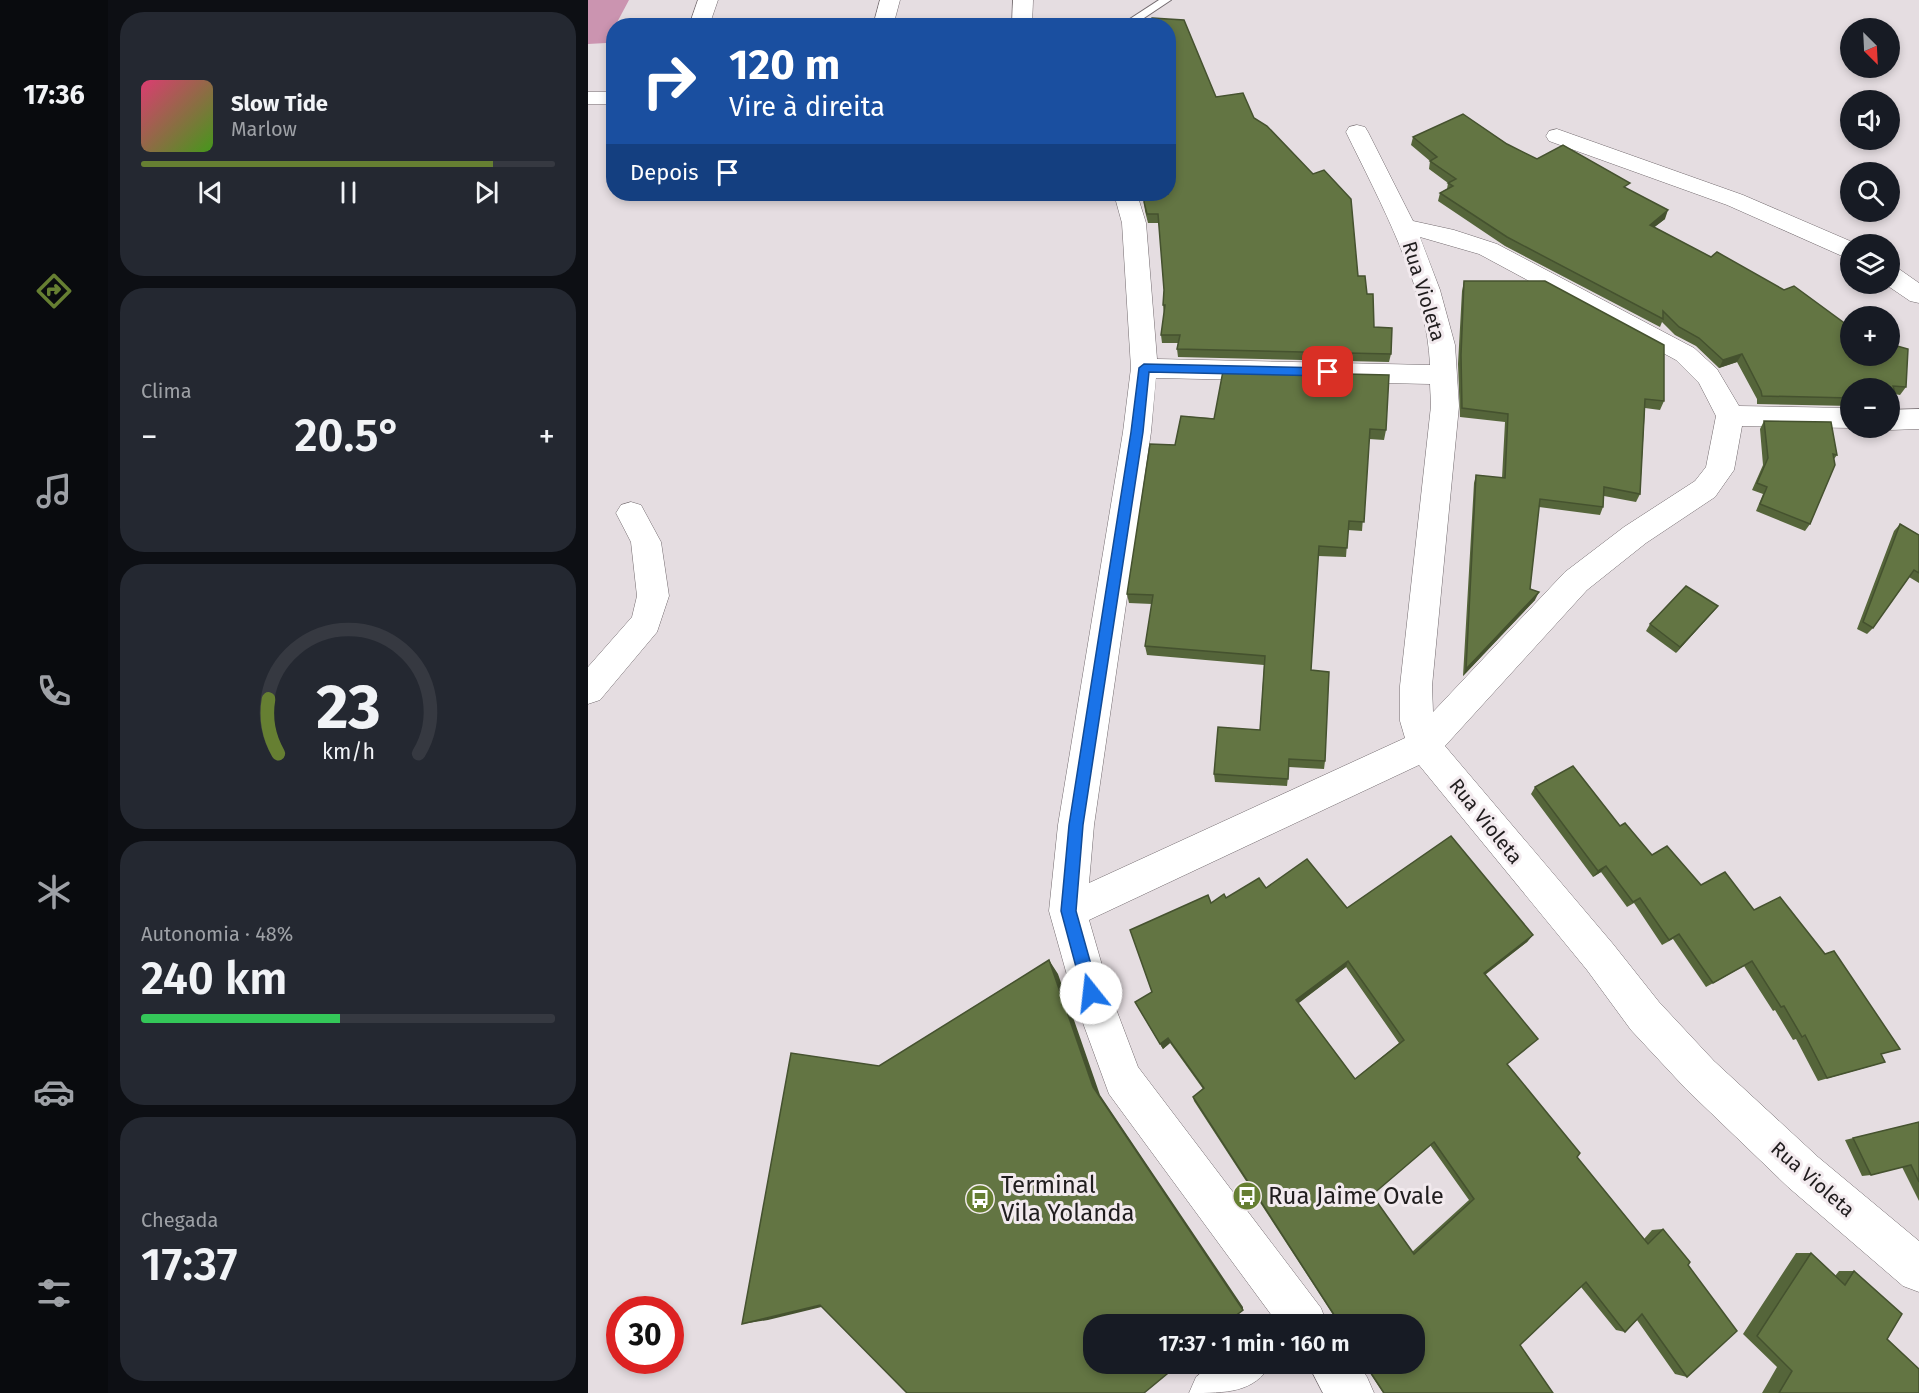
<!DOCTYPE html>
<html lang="pt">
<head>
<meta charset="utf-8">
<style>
	:root { --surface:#171b24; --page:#242831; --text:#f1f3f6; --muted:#9ea1a6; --line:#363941; --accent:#667f32 }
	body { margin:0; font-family:"Fira Sans",sans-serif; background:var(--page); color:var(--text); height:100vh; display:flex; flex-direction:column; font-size:22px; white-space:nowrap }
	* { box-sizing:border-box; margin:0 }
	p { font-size:20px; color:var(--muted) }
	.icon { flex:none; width:33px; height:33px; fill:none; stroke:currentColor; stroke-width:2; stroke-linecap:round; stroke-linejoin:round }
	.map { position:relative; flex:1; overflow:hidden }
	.drawer { display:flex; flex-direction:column; gap:12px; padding:12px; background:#0d0f14; width:480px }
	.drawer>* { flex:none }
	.hud { position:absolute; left:18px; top:18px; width:570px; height:183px; border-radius:24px; box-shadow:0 3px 9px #0003; background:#1a4fa0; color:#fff; overflow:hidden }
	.needle { width:39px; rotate:156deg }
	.fabs { position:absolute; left:1252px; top:18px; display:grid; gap:12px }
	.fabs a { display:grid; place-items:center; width:60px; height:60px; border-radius:50%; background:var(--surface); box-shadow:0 3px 9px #0003; font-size:30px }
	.speed { position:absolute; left:18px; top:1296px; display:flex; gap:12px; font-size:30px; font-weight:700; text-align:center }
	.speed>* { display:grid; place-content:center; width:78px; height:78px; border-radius:50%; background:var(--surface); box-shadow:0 3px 9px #0003; line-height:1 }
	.speed .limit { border:9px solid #d22; background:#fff; color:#111 }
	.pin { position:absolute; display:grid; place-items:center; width:51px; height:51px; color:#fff; margin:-26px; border-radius:12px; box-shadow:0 3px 9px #0006 }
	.me { position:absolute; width:66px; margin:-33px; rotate:344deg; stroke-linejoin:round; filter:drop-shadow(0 0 4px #0008) }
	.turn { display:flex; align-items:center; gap:21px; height:126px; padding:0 24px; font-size:27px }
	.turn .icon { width:78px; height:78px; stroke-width:2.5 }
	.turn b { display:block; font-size:42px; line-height:51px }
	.then { display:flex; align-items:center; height:57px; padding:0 24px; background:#0003; gap:12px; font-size:22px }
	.big { font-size:45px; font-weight:600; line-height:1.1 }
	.drawer .card { flex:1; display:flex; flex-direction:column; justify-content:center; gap:9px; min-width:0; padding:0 21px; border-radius:24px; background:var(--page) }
	.drawer .dial { align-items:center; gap:0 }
	.dial svg { height:156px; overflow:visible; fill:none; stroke:var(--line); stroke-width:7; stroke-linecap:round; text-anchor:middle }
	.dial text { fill:var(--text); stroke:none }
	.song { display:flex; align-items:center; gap:18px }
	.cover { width:72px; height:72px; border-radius:9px; background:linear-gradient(135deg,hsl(340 70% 55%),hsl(100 70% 35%)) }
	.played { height:6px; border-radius:3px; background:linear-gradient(90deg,var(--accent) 85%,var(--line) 85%) }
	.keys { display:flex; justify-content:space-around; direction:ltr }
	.heat { display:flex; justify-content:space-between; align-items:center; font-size:33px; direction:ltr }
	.charge { height:9px; border-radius:4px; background:linear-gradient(90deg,#34c759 48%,var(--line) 0) }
	.trip { position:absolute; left:495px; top:1314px; width:342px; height:60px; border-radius:24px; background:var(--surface); box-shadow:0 3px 9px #0003; font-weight:600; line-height:60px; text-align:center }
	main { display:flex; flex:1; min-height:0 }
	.menu { display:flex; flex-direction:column; width:108px; justify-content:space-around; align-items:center; background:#090b0e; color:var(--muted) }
	.menu .icon { width:42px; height:42px }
	.menu .on { color:var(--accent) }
	.menu b { font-size:27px; color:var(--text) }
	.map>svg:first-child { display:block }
</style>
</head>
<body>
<main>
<nav class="menu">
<b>17:36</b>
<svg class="icon on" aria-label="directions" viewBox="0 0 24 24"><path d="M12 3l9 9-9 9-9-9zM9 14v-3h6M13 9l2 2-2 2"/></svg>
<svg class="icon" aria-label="music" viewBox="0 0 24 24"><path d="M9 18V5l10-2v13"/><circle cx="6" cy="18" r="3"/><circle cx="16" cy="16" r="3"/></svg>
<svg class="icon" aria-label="phone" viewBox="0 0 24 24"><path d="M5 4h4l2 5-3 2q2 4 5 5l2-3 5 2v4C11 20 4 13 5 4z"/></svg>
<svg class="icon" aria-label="climate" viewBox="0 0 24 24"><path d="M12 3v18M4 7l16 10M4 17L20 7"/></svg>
<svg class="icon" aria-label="car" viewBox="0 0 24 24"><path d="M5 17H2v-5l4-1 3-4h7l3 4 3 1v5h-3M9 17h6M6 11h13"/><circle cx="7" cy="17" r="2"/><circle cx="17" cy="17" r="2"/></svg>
<svg class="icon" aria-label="filters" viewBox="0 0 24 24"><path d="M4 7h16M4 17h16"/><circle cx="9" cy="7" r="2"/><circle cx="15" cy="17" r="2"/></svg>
</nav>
<section class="drawer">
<div class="card">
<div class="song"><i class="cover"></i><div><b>Slow Tide</b><p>Marlow</p></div></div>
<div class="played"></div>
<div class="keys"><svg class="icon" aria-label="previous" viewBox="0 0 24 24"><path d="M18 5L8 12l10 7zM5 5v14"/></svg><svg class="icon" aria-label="pause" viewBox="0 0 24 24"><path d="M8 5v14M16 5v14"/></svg><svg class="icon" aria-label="next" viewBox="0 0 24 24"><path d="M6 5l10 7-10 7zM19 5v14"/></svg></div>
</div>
<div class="card"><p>Clima</p>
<div class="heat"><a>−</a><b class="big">20.5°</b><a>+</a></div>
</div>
<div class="card dial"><svg viewBox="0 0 100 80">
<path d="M14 69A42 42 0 1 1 86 69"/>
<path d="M14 69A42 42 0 0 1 9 41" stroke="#667f32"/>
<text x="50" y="56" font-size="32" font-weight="700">23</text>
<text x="50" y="72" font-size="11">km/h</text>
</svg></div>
<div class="card"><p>Autonomia · 48%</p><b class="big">240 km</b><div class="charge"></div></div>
<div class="card"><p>Chegada</p><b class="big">17:37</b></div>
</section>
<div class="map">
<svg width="1331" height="1393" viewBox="0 0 1331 1393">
	<rect width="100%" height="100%" fill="#e5dde1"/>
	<path fill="#cb94b0" d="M0,0h41l-23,43 -18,1z"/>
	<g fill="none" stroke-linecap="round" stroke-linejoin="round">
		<g stroke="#736b6f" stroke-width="2">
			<path id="service" d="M571,0h12l-39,26h-13z"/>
		</g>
		<g stroke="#736b6f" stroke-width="1">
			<g id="minor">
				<path d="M110,0h20l-9,26h-20z"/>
				<path d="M292,0h20l-7,26h-20z"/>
				<path d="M425,0h20l-1,26h-20z"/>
				<rect x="0" y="92" width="26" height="12"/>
				<path d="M769,125l8,2 3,5 45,89 41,9 43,14 197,104 23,21 22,37 112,2v20l-109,-2 -8,44 -19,27 -69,46 -59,47 -142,156 168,198 46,58 55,59 104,96 101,84v51l-16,-6 -115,-99 -102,-98 -55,-59 -44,-60 -168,-205 -330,155 21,73 28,74 183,241 6,16h-49l-169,-230 -37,-101 -23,-82 9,-86 65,-393 8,-64 -9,-145 -8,-29h23l9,29 11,136 273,6c-3,-78 -50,-163 -84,-233l3,-5zM832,237l59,17 197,106 23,23 17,33 -10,51 -11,14 -71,46 -59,45 -132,140 -1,-26 27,-280 -4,-61 -15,-55zM568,378l274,6 1,22 -31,280v35l5,17 -316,145 5,-58 57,-393z"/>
				<path d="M969,129l186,66 114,49h-6v15l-9,-3 -115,-51 -178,-64 -3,-5 3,-5z"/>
				<path d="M1302,267l9,2 20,14v20l-9,-2 -25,-17h5z"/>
				<path d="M1331,409v20l-29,1 -8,-2h8v-18z"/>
				<path d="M43,502l10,3 20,37 8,54 -12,36 -57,68 -12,4v-37l44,-50 5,-21 -6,-54 -15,-29 5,-8z"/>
				<path d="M624,1364h59c-17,29 -44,29 -82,29l7,-16z"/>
				<path d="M720,1364h50l9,13 7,16h-51z"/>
			</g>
		</g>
		<use href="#service" fill="#fff" fill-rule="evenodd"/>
		<use href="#minor" fill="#fff" fill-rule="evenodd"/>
	</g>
	<g fill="#55653a" fill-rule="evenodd">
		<path d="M628,97l38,21 104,158 9,18 7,33 17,27 -2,8 -211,-5 -1,-8 1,-6h-16l-1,-8 3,-21 -1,-9 1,-15 -5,-67h-11l-3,-12 -1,-9z"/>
		<path d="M825,137l94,7 30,15 91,30 37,30 -11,8 252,160 -6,8 -6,-1 -4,6v-12h-39v18l-94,-2v-5l-20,-37 -18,6 -23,-22 -21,-11 -13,-13 -2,5 -155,-81 -67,-45 2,-8 7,-4 1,-6 -19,-14 1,-8 -19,-16z"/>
		<path d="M876,281l200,120 -4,9 -15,-2 -5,86 -4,8 -32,-6 -1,11 -3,8 -61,-8 -9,82 5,11 -72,76 11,-193 2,-8 26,3 3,-56 -45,-5 -2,-53 4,-73z"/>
		<path d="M593,416l205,14 -2,10 -15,-1 -7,92 -14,-1 -2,27 -28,-1 -7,114 14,91 -1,8 -35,-2 -2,19 -72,-4 -1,-8 46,-44 4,-65 -117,-10 -2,-9 7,-42 -23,-1 -2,-9 48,-149z"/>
		<path d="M1176,421l73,34 -3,4 -24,65 -5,7 -49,-20 7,-17 -11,-4 11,-25 -3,-36z"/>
		<path d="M1312,524l19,11v48l-10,-6 -36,51 -6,6 -10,-5 37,-98z"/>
		<path d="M1130,606l-5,6 -37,41 -30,-22 4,-7z"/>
		<path d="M947,787l85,39 32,29 49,30 53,25 135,142 -8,2 -6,11 -57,16 -22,-42 -3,1 -18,-30 -2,1 -29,-45 -38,21 -33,-48 -11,6 -28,-42 -7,4 -26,-35 -8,5 -62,-83z"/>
		<path d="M678,888l81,20 186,27 -6,7 -42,33 22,89 70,93 67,82 8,-9 11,-1 25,36 -1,112 -12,-3 -38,-54 -12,12 -9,-2 -35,-43 -61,58 33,48h-170l-19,-29h50v-40h-75l-145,-223 -1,-4 10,-8 -33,-46 -7,6 -28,-47 17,-10 59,-89 15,-5zM758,967l53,76 -44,36 -57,-76zM842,1145l39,55 -57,52 -40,-57z"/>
		<path d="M1331,1122v79l-17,-34 -31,8 -9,1 -17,-36z"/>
		<path d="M1208,1253h15l24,23 4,-5h15l33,68 32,54h-157l15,-26 -34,-33z"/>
	</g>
	<g fill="#45522f">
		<path d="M1080,210l-3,9 -18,14 3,-8z"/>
		<path d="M1154,354l-5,8 -18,6 4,-8z"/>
		<path d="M951,592l-4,8 -72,76 3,-7z"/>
		<path d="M1130,606l-5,6 -37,41 4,-6z"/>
		<path d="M1018,866l-5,6 -8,5 5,-6z"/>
		<path d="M945,935l-6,7 -48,37 5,-6z"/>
		<path d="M461,960l9,14 42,121 143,212v3l-150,-223z"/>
		<path d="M760,961l-2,6 -51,39 1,-6z"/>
		<path d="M580,1038l2,5 -7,6 -3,-5z"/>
		<path d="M254,1302l-74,18 -26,4 78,-19z"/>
	</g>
	<g fill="#637543" stroke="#45522f" stroke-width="1.5" fill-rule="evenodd">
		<path d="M564,18l32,2 32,77 27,-4 11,25 13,8 46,48 11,-4 27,29 7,77h7l2,18h6l1,33 18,1 -1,26 -214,-5 3,-14h-19l4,-30h-2l1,-15 -6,-76h-11l-3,-12 1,-8h23v-168h-18z"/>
		<path d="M875,114l44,30 30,15 26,-14 67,38 -6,4 44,23 -18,15 61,32 6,-5 67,38 10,-4 57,42v28h39v-12l18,5 -2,38 -13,-1 2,7 -5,-1v-4h-39v10l-89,-2 -1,-5 -19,-37 -19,6 -24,-22 -20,-11 -16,-16v8l-156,-82 -67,-44 13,-7 -5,-3 8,-4 -26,-18 7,-4 -24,-20z"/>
		<path d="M876,281h81l119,64v56l-19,-2 -5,95 -36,-7 -1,20 -63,-8 -10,90 9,3 -73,77 10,-194 29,3 3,-64 -46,-6 -1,-53z"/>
		<path d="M635,371l166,4 -3,55 -16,-1 -6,93 -15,-1 -2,27 -28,-2 -8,124 18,2 -4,89 -36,-2 -1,20 -74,-5 4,-47 42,3 5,-74 -120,-10 8,-51 -26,-1 23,-150 25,1 6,-29 33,3z"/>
		<path d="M1176,421l67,1 6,33 -4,-1 2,11 -25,59 -50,-20 7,-17 -10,-4 11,-25z"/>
		<path d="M1312,524l19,11v38l-5,-3 -41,58 -10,-6z"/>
		<path d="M1098,586l32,20 -38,41 -30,-23z"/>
		<path d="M985,766l47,60 5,-3 27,32 15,-9 34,39 24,-13 29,38 26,-13 45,57 9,-3 66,98 -19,5 4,8 -58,16 -22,-43 -3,2 -18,-31 -3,1 -29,-46 -39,22 -34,-49 -10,6 -29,-42 -7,4 -27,-36 -8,5 -63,-84z"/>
		<path d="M863,836l82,99 -49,38 54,66 -31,25 73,89 -3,4 71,87 15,-15 27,33 -2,3 49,66 -50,46 -45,-63 -17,18 -39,-50 -66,63 33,48h-169l-19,-29h49v-40h-74l-147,-227 11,-9 -36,-50 -8,6 -25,-42 17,-10 -22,-62 78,-35 3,8 13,-9 2,4 33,-20 7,10 41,-29 40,49zM760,961l56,79 -49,39 -59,-79zM846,1142l40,57 -60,55 -42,-59z"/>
		<path d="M461,960l44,127 150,223 -18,14h-131v40h85l-35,29h-237l-87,-88 -78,19 49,-271 88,13z"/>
		<path d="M1331,1122v60l-8,-17 -40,10 -18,-37z"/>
		<path d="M1223,1253l34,32 9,-14 48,43 -15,25 32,30v24h-140l13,-22 -35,-35z"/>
	</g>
	<path fill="#1a73e8" stroke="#114b97" stroke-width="1.5" d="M556,364l184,4 5,4 -5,4 -179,-4 -6,60 -60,393 -7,86 23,82 -2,6 -6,2 -5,-2 -3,-6 -22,-82 8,-86 62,-393 8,-64z"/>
	<defs>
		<g id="bus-disc" transform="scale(1.5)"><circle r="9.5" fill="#667f32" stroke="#f2eaee"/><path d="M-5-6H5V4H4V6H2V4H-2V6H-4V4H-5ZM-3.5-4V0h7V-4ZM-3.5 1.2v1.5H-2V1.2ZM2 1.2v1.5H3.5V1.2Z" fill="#fff"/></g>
	</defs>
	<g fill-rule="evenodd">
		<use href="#bus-disc" x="659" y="1196"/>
		<use href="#bus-disc" x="392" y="1199"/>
	</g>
	<g text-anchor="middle" stroke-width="6" stroke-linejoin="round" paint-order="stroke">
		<g font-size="20" fill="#201d1e" stroke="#f2eaee">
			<text transform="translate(836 291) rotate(73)" y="7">Rua Violeta</text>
			<text transform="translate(898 821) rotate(51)" y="7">Rua Violeta</text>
			<text transform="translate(1225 1179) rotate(41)" y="7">Rua Violeta</text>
		</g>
		<g font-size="24" fill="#201d1e" stroke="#f2eaee" text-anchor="start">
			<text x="413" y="1193">Terminal<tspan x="413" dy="28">Vila Yolanda</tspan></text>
			<text x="680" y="1204">Rua Jaime Ovale</text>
		</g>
	</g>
</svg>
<div class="fabs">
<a><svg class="needle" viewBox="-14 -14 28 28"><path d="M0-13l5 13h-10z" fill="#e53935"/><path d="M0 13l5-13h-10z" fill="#9ea1a6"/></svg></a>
<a><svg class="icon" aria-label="sound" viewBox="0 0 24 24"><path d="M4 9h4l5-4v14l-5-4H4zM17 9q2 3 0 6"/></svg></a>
<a><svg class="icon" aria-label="search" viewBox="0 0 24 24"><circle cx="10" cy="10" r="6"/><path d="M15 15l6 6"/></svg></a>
<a><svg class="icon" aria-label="layers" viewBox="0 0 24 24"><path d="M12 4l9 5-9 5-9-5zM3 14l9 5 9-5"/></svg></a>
<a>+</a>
<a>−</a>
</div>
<div class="speed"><div class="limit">30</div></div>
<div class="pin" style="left:740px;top:372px;background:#d93025"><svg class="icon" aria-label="arrive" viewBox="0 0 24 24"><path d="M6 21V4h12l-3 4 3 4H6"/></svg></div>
<svg class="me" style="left:503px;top:993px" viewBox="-20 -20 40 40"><circle r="19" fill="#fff"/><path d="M0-13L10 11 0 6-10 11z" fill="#1a73e8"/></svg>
<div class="trip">17:37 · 1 min · 160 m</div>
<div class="hud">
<div class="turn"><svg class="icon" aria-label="right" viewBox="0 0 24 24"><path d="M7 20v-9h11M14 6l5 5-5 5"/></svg><div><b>120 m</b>Vire à direita</div></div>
<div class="then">Depois<svg class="icon" aria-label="arrive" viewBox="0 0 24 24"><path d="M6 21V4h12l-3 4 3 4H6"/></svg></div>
</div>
</div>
</main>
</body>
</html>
